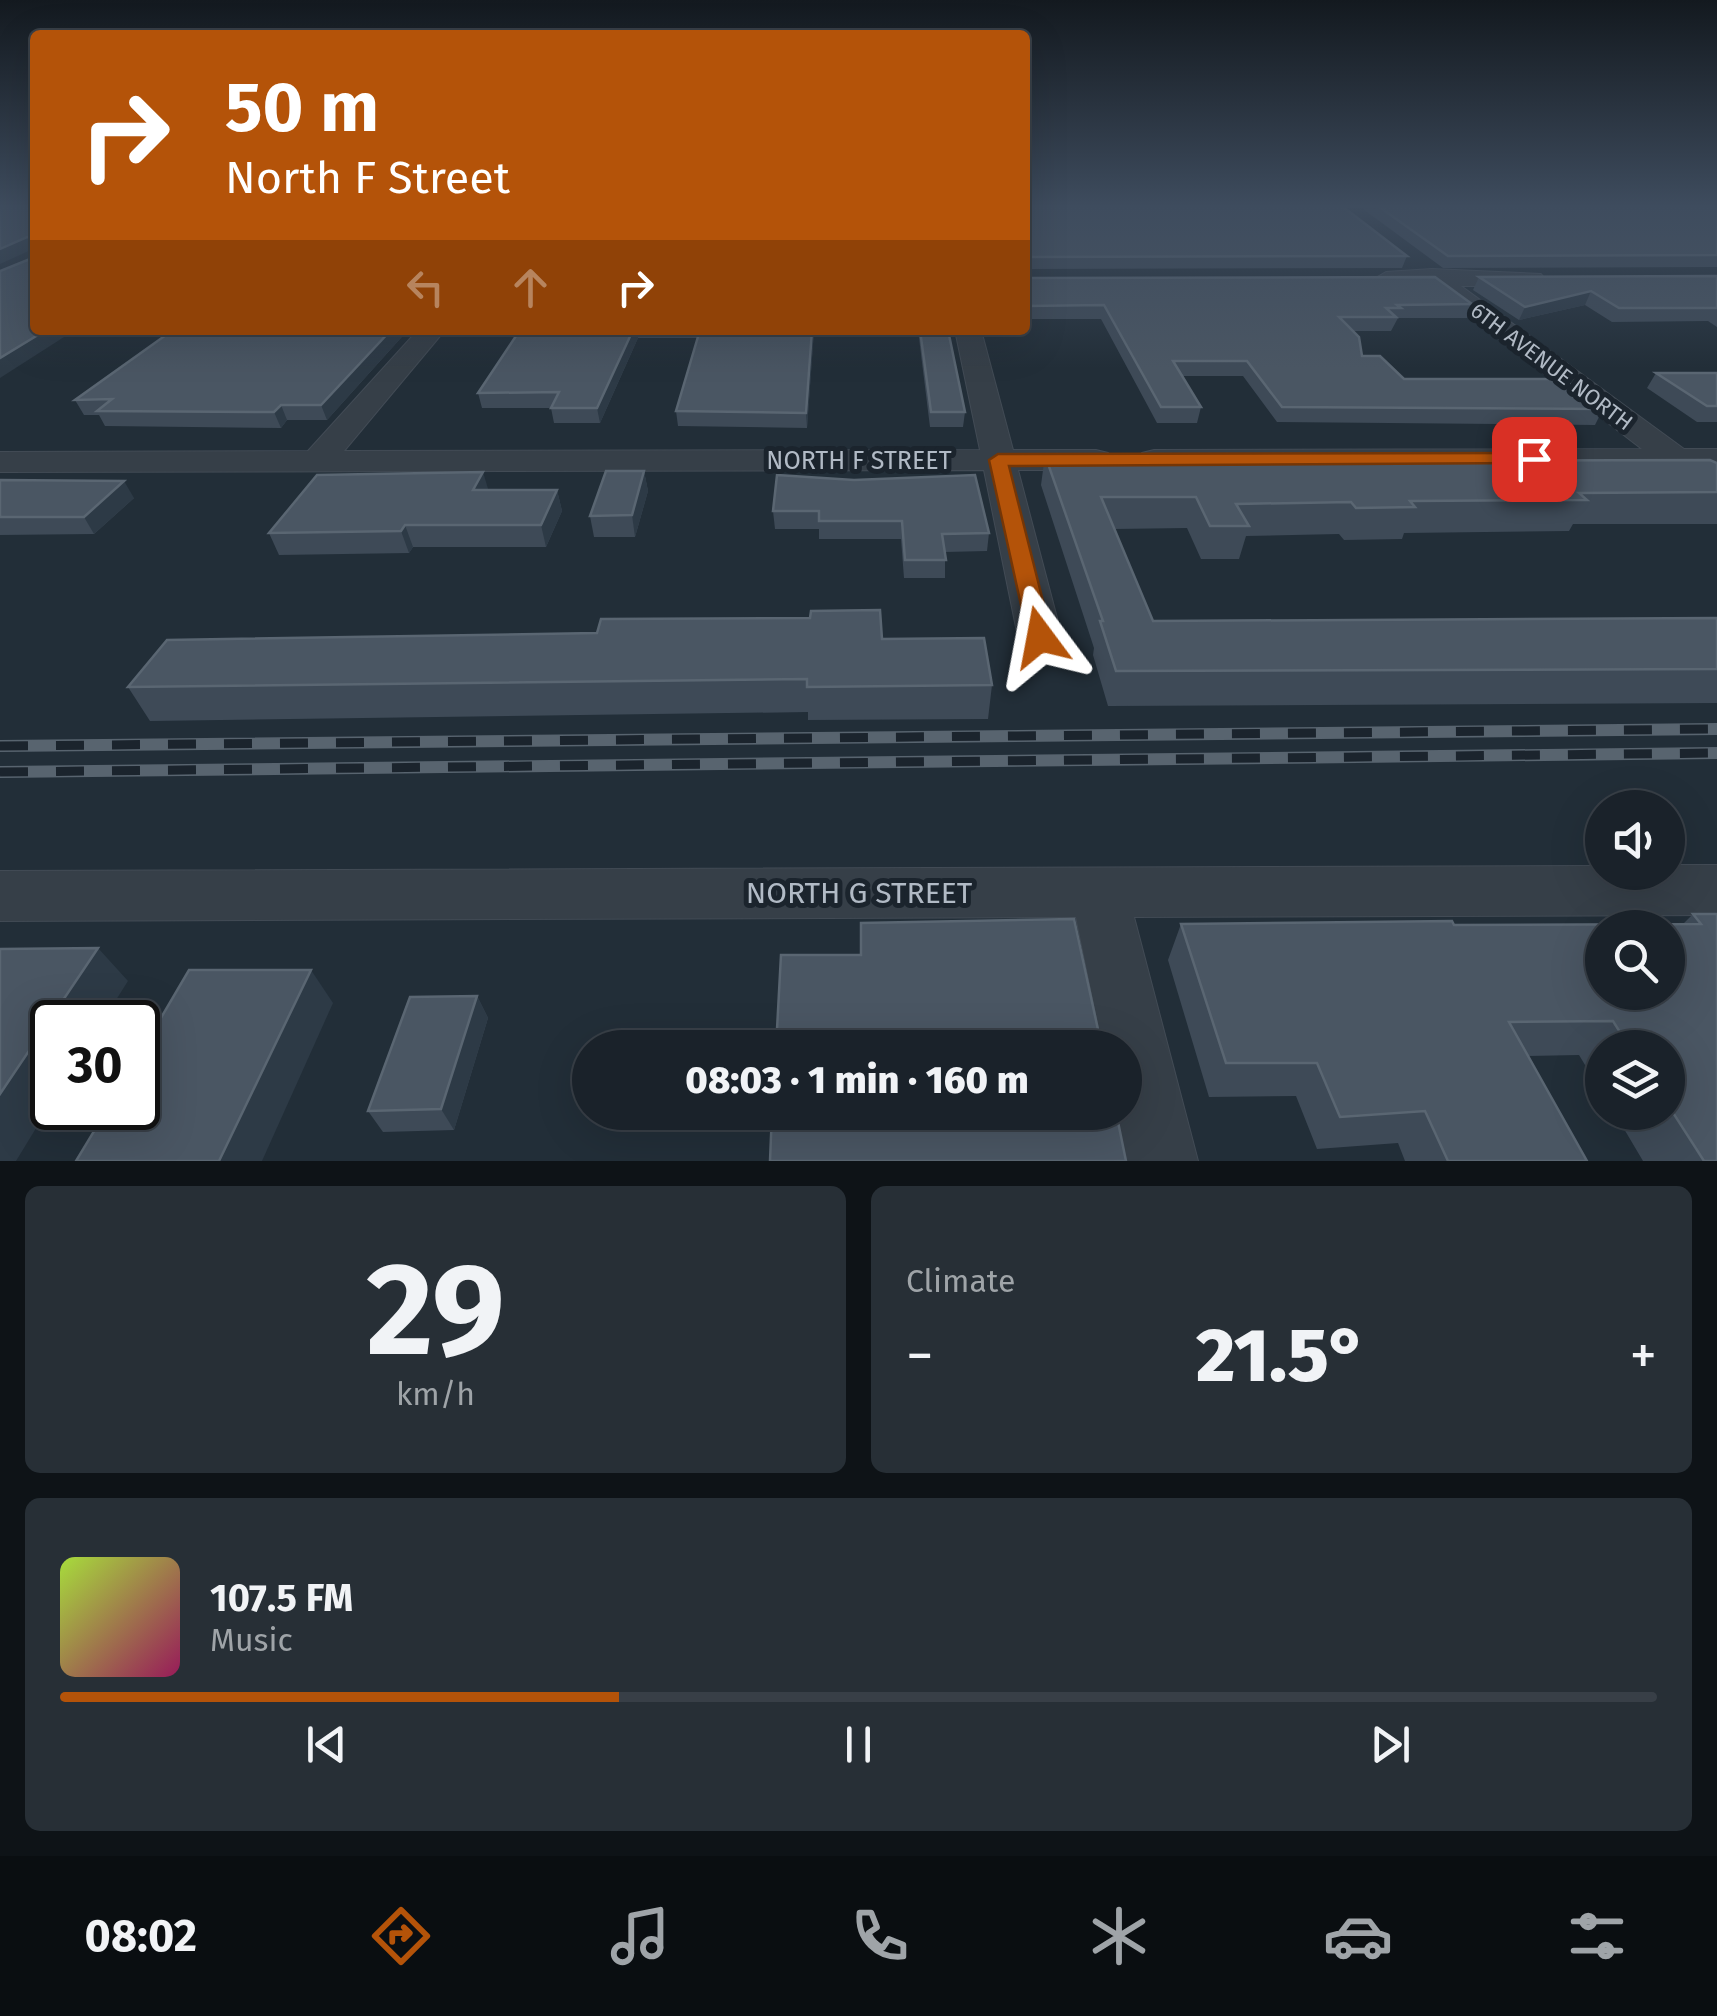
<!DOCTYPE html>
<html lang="en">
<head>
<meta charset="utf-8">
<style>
	:root { --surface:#1a222a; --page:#272f36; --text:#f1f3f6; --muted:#9fa4a8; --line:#383f47; --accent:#b45309 }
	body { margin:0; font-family:"Fira Sans",sans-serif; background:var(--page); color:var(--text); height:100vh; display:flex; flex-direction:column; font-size:38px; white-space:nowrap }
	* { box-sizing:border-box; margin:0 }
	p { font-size:32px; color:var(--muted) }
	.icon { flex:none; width:55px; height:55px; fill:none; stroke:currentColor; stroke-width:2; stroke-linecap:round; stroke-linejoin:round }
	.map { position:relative; height:1161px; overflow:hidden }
	.sheet { display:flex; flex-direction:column; gap:25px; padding:25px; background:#0e1317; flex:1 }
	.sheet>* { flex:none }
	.hud { position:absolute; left:30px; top:30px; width:1000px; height:305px; border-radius:10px; box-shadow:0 10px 40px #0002,0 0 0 2px var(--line); background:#b45309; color:#fff; overflow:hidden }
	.buttons { position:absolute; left:1585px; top:790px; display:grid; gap:20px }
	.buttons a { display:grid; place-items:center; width:100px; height:100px; border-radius:50%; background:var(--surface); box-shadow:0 10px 40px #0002,0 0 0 2px var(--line); font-size:50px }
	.speed { position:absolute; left:30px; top:1000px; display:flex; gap:20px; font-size:50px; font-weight:700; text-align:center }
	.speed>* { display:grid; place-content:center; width:130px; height:130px; border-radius:50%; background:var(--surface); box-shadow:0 10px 40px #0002,0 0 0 2px var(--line); line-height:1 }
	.speed .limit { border:5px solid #111; border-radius:15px; background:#fff; color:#111 }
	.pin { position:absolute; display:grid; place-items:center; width:85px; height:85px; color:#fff; margin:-42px; border-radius:20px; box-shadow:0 5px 15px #0006 }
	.me { position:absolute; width:110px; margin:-55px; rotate:347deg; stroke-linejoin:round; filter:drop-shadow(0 0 8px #0008) }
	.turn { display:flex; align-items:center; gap:35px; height:210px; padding:0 30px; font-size:45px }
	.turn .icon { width:130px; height:130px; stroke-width:2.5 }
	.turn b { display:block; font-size:70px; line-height:85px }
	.lanes { display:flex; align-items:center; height:95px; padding:0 30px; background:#0003; justify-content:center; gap:50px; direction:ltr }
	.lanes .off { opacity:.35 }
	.big { font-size:75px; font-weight:800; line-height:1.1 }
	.sheet .widget { flex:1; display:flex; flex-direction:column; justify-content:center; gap:15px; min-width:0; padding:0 35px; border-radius:15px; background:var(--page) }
	.sheet .dial { align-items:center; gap:0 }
	.dial b { font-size:130px; line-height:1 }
	.song { display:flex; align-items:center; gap:30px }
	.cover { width:120px; height:120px; border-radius:15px; background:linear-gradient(135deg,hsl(80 70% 55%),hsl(330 70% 35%)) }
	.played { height:10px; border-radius:5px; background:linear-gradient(90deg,var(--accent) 35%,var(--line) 35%) }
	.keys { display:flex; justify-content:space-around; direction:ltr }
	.heat { display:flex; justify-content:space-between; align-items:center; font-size:55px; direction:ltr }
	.sheet .tiles { flex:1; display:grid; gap:25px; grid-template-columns:1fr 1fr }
	.widget:last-child { grid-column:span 2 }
	.trip { position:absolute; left:572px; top:1030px; width:570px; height:100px; border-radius:50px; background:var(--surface); box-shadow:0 10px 40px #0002,0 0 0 2px var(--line); font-weight:800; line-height:100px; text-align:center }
	.tab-bar { display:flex; height:160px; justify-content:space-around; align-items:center; background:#0a0e11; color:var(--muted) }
	.tab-bar .icon { width:70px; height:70px }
	.tab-bar .on { color:var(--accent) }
	.tab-bar b { font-size:45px; color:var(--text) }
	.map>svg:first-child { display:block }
</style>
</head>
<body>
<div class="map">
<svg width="1717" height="1161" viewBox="0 0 1717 1161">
	<rect width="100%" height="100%" fill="#222e38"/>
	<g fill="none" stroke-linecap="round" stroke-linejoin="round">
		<g stroke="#424b55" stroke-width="2">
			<g id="minor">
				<path d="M1432,269l109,5 4,5 -12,7h-72l223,163h33v20h-6l6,4v28l-12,-4 -37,-28 -514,1 -12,-3 -5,-7 5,-7 12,-3 488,-1 -212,-163h-44l-12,-7 12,-7z"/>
				<path d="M418,330h27l-101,121 636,-1 -25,-120h26l32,120h83l12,3 5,7 -5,7 -12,3h-78l44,167 -7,10 -15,4 -15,-4 -7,-10 -34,-167 -984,2v-20l308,-1z"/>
				<path d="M1668,865h49v50l-583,2 64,244h-72l-10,-49h9v-64h-22l-27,-131 -1076,4v-50l1602,-5v6h66z"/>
			</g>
		</g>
		<use href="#minor" fill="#363f48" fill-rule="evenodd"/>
		<g stroke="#58646f" stroke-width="12">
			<g id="rail">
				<path d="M0,746l1717,-17"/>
				<path d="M0,772l1717,-19"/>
			</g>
		</g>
		<use href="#rail" stroke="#1b242d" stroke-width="9" stroke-dasharray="28" stroke-linecap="butt"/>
	</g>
	<g fill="#3e4a57">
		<path d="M1025,206l382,50 -5,12 -377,1z"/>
		<path d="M1359,206h358v61l-274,1z"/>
		<path d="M1025,276l1,2 446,26 -5,14h-69l-7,13h-38l9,25 42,23 199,30 -8,16 -318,-3 -34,-46h-61l19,31 -4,16h-40l-56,-104h-76z"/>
		<path d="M1717,276v51l-9,-6 -96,1 -27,-17 -66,15 -46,-30 6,-13z"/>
		<path d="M408,330l-81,90h-40l-6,8 -176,-2 -6,-11h-15l-9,-15z"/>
		<path d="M520,330h294l-7,98 -129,-2 -2,-15 22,-73h-60l-38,85h-46l-3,-15h-69l-4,-15z"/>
		<path d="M918,330h30l17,82 -2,15h-33z"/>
		<path d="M1656,373h61v49h-20l-50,-34z"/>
		<path d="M1045,455l207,6 465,2v61h-144l-4,7 -165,2 -2,6 -58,1 -5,-6 -93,2 -7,23h-38l-14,-31 -73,1 39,92 564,-3v85l-609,3 -15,-51 1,-7 -53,-163z"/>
		<path d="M644,471l4,20 -13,46h-41l-4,-21z"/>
		<path d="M777,475l212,58 -2,18 -42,1v26h-41l-3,-39h-82v-10h-44l-2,-18z"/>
		<path d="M0,480l134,18 -40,36 -94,1z"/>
		<path d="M489,490h68l5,21 -16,36h-133l-4,6 -130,2 -10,-22z"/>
		<path d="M882,639l110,46 -4,34 -180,1v-8l-658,9 -22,-34z"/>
		<path d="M1693,914h24v247h-74l-29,-49h54v-64h-66v45l-23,-38 -51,1 59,105h-182l-7,-18 -81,6 -21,-53 -87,1 -41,-137 13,-36h502z"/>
		<path d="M477,996l11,22 -34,112 -71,2 -15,-21z"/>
	</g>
	<g fill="#2d3a46">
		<path d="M27,237l6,12 -33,15v-15z"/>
		<path d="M1591,291l-6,14 -66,15 6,-13z"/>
		<path d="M46,330h29l-75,48v-20z"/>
		<path d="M391,330h17l-81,90 -6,-15z"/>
		<path d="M633,330h3l2,8 -38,85 -3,-15z"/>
		<path d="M812,330h2l-7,98 -1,-15z"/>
		<path d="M281,405l6,15 -6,8 -7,-16z"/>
		<path d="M644,471l4,20 -13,46 -3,-22z"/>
		<path d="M483,472l6,20 -16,-2z"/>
		<path d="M124,481l10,17 -40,36 -10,-17z"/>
		<path d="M557,490l5,21 -16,36 -5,-22z"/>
		<path d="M405,525l8,22 -4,6 -8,-22z"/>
		<path d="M98,948l30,33 -26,41h-50v80l-36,59h-16v-67z"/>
		<path d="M311,970l22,33 -71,158h-43z"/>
		<path d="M477,996l11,22 -34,112 -13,-21z"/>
	</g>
	<g fill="#4a5663" stroke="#5a6672" stroke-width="2.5" fill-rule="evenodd">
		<path d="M0,206h35v124h11l-46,28v-87l30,-12 2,-21 -5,-1 -27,12z"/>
		<path d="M1025,206h317l65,50 -381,1 -1,6z"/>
		<path d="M1378,206h339v49l-269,1z"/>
		<path d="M1025,276l1,2 409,-1 37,27 -75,1 4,3h-15l10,9h-57l20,20 3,19h18l24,23h159l40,30 -321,-2 -35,-46h-74l28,46h-40l-57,-102 -77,1 -2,-5z"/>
		<path d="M1717,276v32h-98l-28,-17 -66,16 -46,-30z"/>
		<path d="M173,330h218l-70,75h-40l-7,7 -177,-1 15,-12 -37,1z"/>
		<path d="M520,330h113l-36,78h-46l8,-16 -81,1z"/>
		<path d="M700,330h112l-6,83 -130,-2z"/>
		<path d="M920,330h28l17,82h-34z"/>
		<path d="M1656,373h61v33h-10z"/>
		<path d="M1045,455l207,6 458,-1 7,3v29l-138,1 8,7 -177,1 5,6 -59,1 -5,-6 -115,2 13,22h-39l-14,-29h-95l52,124 564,-3v51l-601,2 -16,-50h3z"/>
		<path d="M606,471h38l-12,44 -42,1z"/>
		<path d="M483,472l-10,18h84l-16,35h-136l-4,6 -132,2 48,-58z"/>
		<path d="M777,475l77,5 121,-5 14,58 -47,1 4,26h-41l-3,-39h-83v-10h-46z"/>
		<path d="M0,480l124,1 -40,36h-84z"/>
		<path d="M880,610l2,29 102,-1 8,47 -185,2v-8l-679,8 39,-47 430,-7 4,-14 209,-1 1,-7z"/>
		<path d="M1693,914h24v247h-13l-36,-56v-57h-38l-17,-27 -104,1 78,139h-139l-23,-50 -85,6 -23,-54h-91l-45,-139 271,-3 2,4 247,-1zM1602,928h66v64h-66z"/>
		<path d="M1074,919l28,129h-326l5,-93h80v-32z"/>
		<path d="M98,948l-98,146v-145z"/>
		<path d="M189,970h122l-92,191h-143l32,-53h30v-51z"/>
		<path d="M477,996l-36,113 -73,2 42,-114z"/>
		<path d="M772,1112h344l10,49h-356z"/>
	</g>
	<linearGradient id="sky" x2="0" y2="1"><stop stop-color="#13191f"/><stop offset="0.56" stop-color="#3e4c5e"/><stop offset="1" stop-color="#3e4c5e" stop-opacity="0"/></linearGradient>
	<rect width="1717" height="368" fill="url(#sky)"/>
	<path fill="#b45309" stroke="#753606" stroke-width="2.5" d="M1534,453l6,2v8l-531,3 43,171 -12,8 -12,-8 -39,-177 9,-6z"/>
	<g text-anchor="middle" stroke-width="10" stroke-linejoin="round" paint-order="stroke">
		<g font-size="22" fill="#b1bac5" stroke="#1b242d">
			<text transform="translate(1552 366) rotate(37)" y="8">6TH AVENUE NORTH</text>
		</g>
		<g font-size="25" fill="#b1bac5" stroke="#1b242d">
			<text x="859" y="469">NORTH F STREET</text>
		</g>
		<g font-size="30" fill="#b1bac5" stroke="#1b242d">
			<text x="859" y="903">NORTH G STREET</text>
		</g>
	</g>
</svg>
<div class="buttons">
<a><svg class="icon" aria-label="sound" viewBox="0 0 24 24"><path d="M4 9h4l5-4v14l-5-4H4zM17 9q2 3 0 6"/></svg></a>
<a><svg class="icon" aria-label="search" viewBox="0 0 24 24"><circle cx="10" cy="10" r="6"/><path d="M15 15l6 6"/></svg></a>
<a><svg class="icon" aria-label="layers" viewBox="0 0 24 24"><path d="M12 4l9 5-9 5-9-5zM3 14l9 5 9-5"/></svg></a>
</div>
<div class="speed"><div class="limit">30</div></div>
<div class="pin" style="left:1534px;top:459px;background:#d93025"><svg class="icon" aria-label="arrive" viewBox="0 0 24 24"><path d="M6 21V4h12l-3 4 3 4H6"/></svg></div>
<svg class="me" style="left:1040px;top:637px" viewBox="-20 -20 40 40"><path d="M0-17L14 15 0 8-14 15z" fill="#b45309" stroke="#fff" stroke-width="4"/></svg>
<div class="trip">08:03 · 1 min · 160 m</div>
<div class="hud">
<div class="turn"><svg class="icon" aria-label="right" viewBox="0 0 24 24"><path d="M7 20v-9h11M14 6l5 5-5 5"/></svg><div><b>50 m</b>North F Street</div></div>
<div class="lanes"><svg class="icon off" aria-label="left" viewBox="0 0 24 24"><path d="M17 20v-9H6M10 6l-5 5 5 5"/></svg><svg class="icon off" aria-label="ahead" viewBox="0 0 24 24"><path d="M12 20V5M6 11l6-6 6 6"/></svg><svg class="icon" aria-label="right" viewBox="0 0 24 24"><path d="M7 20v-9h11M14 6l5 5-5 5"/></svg></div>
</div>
</div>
<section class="sheet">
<div class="tiles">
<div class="widget dial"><b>29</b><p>km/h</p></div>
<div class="widget"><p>Climate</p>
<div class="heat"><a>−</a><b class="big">21.5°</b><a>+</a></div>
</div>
<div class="widget">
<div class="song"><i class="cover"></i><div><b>107.5 FM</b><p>Music</p></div></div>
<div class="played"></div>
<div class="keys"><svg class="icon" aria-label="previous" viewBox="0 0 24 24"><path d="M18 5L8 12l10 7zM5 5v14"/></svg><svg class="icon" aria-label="pause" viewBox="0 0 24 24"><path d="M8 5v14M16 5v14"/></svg><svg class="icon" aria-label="next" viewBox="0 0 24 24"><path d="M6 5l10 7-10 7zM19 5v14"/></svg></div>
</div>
</div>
</section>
<nav class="tab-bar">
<b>08:02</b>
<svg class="icon on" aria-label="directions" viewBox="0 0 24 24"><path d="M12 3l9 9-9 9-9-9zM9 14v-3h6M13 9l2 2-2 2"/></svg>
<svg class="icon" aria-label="music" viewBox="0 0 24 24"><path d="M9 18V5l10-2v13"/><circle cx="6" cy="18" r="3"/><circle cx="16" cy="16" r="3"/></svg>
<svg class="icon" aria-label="phone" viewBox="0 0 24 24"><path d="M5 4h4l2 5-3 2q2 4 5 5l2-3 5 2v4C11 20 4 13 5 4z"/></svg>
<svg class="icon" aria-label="climate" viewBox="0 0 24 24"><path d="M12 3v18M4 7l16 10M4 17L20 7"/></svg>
<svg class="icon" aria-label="car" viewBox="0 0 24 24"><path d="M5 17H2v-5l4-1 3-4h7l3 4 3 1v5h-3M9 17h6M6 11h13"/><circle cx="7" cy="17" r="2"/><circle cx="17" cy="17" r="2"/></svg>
<svg class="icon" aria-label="filters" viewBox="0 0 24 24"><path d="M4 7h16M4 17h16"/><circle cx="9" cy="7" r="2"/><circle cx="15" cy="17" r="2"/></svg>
</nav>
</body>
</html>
